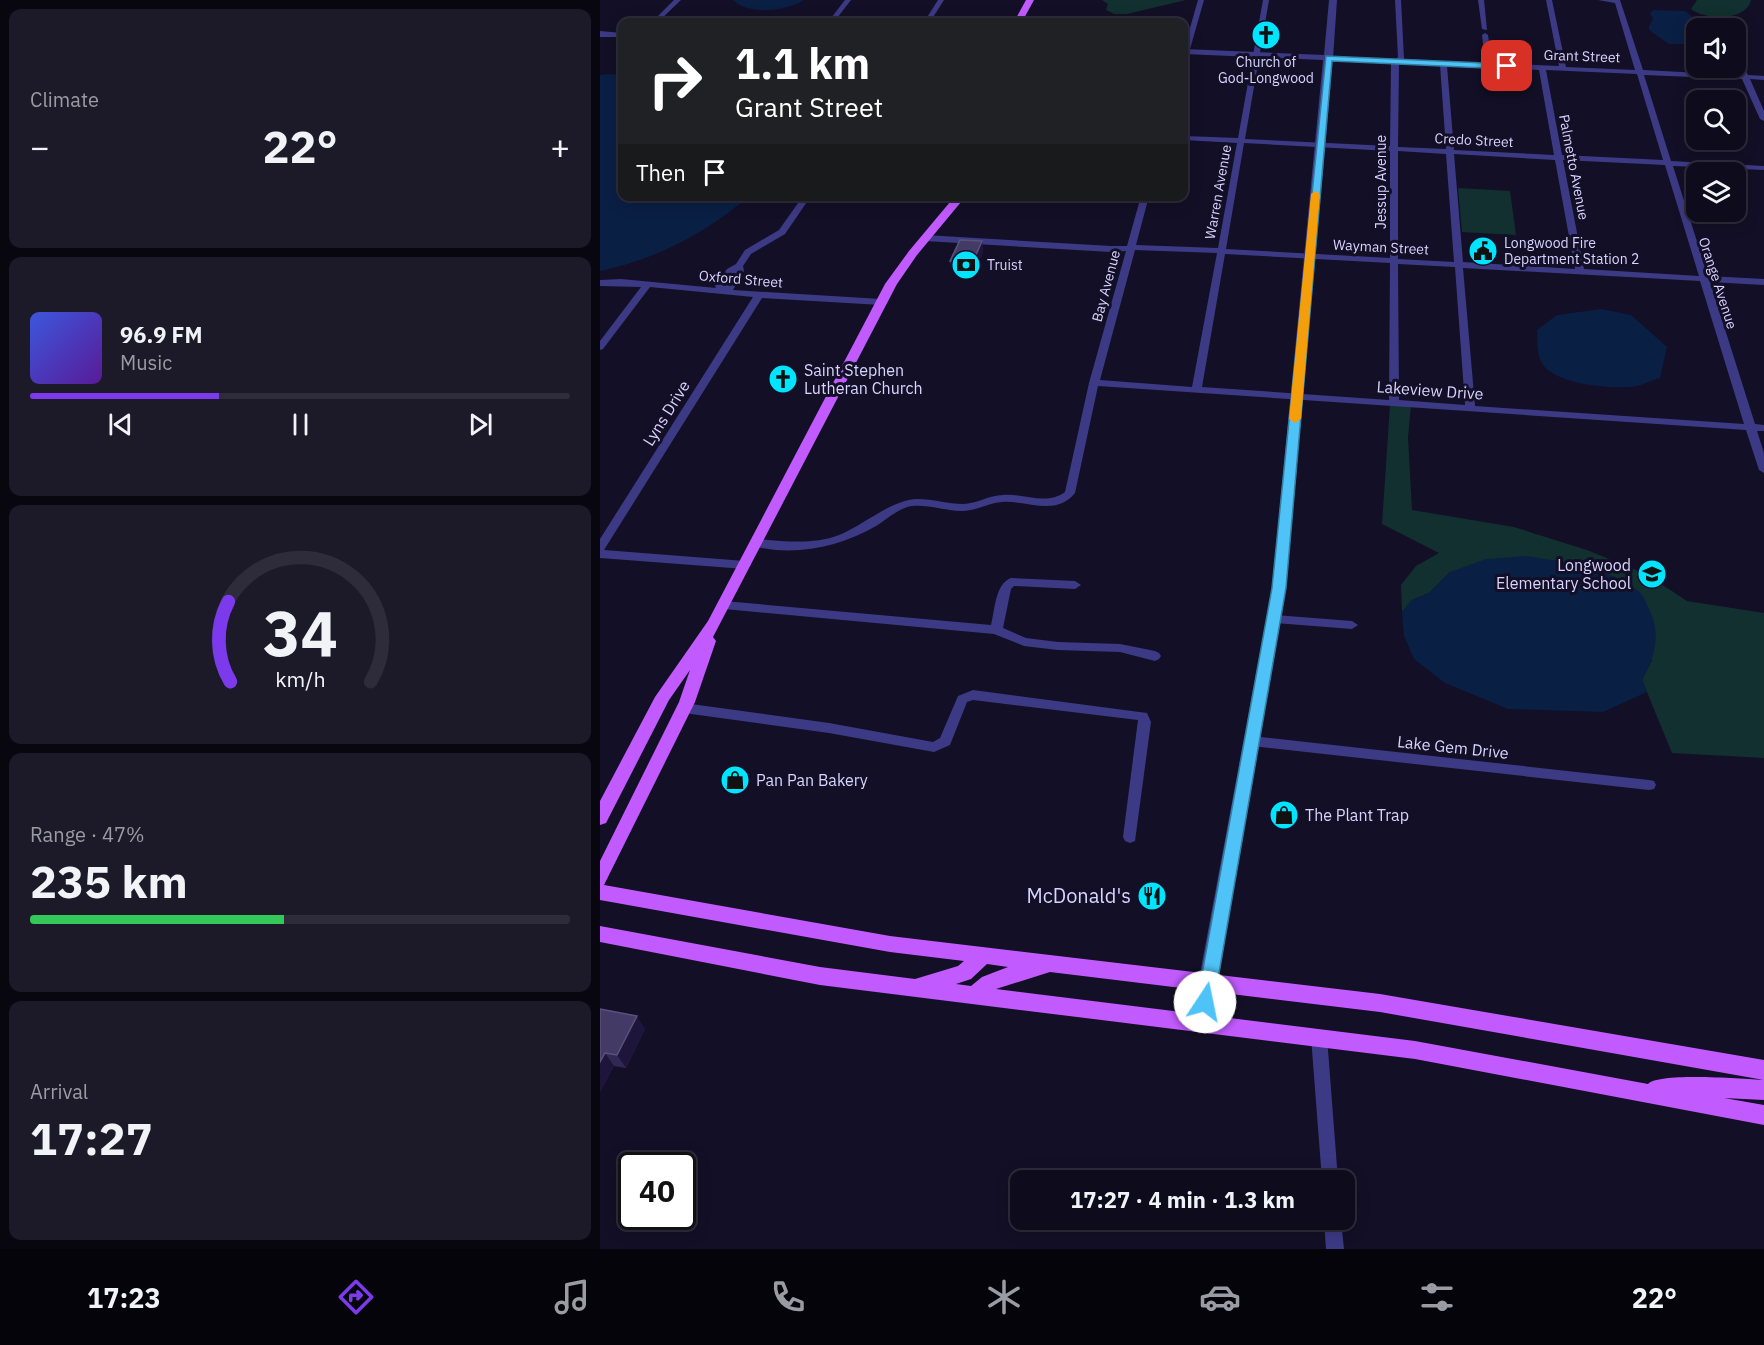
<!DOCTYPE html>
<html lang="en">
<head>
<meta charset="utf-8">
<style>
	:root { --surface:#0e0b1c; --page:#1c1929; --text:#f1f3f6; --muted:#9b9ba3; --line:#2e2b3b; --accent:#7c3aed }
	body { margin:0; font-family:"IBM Plex Sans",sans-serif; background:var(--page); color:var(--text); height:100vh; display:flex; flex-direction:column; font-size:22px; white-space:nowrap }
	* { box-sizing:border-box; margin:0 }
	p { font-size:20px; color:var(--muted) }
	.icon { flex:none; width:33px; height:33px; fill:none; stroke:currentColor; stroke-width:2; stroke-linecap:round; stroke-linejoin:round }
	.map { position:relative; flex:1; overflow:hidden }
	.details { display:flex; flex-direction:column; gap:9px; padding:9px; background:#08060f; width:600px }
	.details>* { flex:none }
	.top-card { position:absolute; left:18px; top:18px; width:570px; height:183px; border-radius:12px; box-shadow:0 3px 15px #0003,0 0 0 2px var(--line); background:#202124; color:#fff; overflow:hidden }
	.buttons { position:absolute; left:1086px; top:18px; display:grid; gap:12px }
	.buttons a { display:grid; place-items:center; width:60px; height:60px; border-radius:12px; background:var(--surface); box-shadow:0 3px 15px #0003,0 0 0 2px var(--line); font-size:30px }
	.speed { position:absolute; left:18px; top:1152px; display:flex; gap:12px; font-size:30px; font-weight:700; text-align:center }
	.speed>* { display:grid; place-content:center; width:78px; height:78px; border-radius:50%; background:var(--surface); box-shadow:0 3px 15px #0003,0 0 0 2px var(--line); line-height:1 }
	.speed .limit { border:3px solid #111; border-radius:9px; background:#fff; color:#111 }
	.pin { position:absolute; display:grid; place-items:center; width:51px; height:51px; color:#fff; margin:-26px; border-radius:12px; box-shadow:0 3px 9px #0006 }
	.me { position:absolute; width:66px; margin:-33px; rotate:11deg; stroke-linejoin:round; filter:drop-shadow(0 0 4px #0008) }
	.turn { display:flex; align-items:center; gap:21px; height:126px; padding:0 18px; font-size:27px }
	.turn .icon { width:78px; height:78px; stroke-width:2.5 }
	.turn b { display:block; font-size:42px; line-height:51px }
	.then { display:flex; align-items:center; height:57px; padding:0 18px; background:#0003; gap:12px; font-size:22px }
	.big { font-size:45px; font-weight:800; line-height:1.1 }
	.details .tile { flex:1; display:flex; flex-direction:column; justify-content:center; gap:9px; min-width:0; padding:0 21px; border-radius:12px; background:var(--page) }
	.details .dial { align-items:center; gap:0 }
	.dial svg { height:156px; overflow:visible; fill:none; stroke:var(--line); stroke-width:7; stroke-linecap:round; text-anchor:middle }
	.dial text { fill:var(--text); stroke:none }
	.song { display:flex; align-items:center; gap:18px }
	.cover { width:72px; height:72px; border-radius:9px; background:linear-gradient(135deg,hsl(230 70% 55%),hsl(270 70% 35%)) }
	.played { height:6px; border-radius:3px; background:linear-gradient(90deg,var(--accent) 35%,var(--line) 35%) }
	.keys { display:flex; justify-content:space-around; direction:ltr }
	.heat { display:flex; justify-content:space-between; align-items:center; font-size:33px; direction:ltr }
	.charge { height:9px; border-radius:4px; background:linear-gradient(90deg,#34c759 47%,var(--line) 0) }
	.trip { position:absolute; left:410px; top:1170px; width:345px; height:60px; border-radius:12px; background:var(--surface); box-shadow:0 3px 15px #0003,0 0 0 2px var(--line); font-weight:800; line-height:60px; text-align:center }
	.menu { display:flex; height:96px; justify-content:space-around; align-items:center; background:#06040b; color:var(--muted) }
	.menu .icon { width:42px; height:42px }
	.menu .current { color:var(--accent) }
	.menu b { font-size:27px; color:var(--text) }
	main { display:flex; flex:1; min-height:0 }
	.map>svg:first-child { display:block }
</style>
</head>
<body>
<main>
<section class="details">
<div class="tile"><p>Climate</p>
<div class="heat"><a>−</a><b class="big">22°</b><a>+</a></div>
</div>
<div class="tile">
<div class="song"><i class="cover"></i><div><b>96.9 FM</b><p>Music</p></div></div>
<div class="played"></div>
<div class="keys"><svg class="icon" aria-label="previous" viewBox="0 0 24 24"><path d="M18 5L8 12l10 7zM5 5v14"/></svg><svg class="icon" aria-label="pause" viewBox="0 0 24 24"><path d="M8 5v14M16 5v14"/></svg><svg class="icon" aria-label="next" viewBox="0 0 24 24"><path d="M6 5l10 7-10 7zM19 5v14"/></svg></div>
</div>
<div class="tile dial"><svg viewBox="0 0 100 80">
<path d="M14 69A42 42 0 1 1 86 69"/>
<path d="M14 69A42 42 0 0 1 13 28" stroke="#7c3aed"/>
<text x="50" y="56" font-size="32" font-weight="700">34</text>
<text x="50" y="72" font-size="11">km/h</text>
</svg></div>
<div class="tile"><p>Range · 47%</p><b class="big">235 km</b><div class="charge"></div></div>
<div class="tile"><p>Arrival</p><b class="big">17:27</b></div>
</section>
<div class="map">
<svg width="1164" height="1249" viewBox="0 0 1164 1249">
	<rect width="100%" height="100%" fill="#130f26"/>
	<g fill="#12302f">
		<path d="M502,0h84l-59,14h-13l-8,-4 2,-6z"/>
		<path d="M1097,0h54c-5,22 -47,20 -60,9z"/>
		<path d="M858,188l52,3 6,44 -54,-3z"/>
		<path d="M790,405l21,1 -3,31 4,73 102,17 73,23 59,24 41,27 77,12v145l-92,-5 -30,-73 10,-20 -202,-88 -21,21 -17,7 -10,12 -1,-27 15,-19 23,-13 -57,-29z"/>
	</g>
	<g fill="#0a1f44">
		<path d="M133,0h71c-17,11 -55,16 -71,0z"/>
		<path d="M1053,10l32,1 22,17h-11v16h-27l-20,-14v-4l4,-7 -3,-6z"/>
		<path d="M8,74l14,1v121l126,1c-42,36 -93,63 -148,74v-196z"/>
		<path d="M1001,309l30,6 36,32 -7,31c-8,2 -15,6 -23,8 -22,4 -78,-1 -93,-20 -8,-9 -6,-25 -7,-36l20,-15z"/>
		<path d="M926,556c38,6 80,11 111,34 5,3 8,10 10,15 15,27 9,49 -5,75l5,12 -44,20 -95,-3 -63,-26 -31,-24 -10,-23 -2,-24 10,-12 17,-7 21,-21 36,-13z"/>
	</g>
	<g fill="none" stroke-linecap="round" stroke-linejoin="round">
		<g fill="#3d3a85" fill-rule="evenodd">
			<path d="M74,0h7l-23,22h-6z"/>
			<path d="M245,0h6l-17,22h-6z"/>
			<path d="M338,0h6l-14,22h-6z"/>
			<path d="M598,0h6l-14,49 -4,5 -2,1v-6z"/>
			<path d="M663,0h6l-24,139 145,7 1,-83 -62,-3 -3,-2 3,-2 67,3 2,-2 -3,-57h6l3,59 81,4 -3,-28 3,-2 3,2 4,28 67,3 -13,-66h6l14,67 69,3 -20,-67 -17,-3h22l23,70 97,5 -4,-11v-9l3,2 9,18 16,1v4l-14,-1 14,32v10l-4,-2 -18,-40 -98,-4 27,86 93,5v4l-91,-4 35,110 56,3v6l-54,-3 45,142 9,1v6h-7l7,22v20l-5,-3 -13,-40 -648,-44 -23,107c-19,24 -48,7 -73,9 -14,1 -26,9 -40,9 -17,0 -33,-7 -50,-5 -14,2 -24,13 -36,20 -37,21 -81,31 -123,20l-2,-3 2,-3 4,-1c27,2 56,6 82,-4 25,-10 52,-35 78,-36 16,0 31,5 46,5 14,0 26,-9 40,-9 21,-2 43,11 62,-3l24,-109 37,-132 -15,1 -186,-11 -4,-3 4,-3 186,11h16l14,-50h8l-13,49 82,3 19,-105 -53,-3v-4l54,2zM799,63l41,2 6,84 -48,-2zM847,66l92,4 15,85 -100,-5zM946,70l91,4 26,86 -101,-5zM644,143l146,8v107l-164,-9zM798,151l48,3 8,108 -56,-3zM854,154l101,6 20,109 -112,-7zM963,160l102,5 34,111 -115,-7zM535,250l82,3 -25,134 -92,-7zM625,254l165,9 -1,137 -187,-13zM798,264l57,3 10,138 -66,-5zM863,268l237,13 44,143 -269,-18z"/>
			<path d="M878,0h6l3,30 -5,-1z"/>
			<path d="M146,16l5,1 -5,5h-6z"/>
			<path d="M1118,22h4l3,6h-6z"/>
			<path d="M203,196h8l-26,38 -34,20 -8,12 1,5 -11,19 148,9 5,3 -5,3 -119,-7 -158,252 141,11 6,4 -6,4 -145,-11v-19l153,-242 -103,-10 -47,62 -3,1v-9l41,-54 -41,-1v-6l21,-1 95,9 -1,-2 12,-17 9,-5 9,-14 34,-20zM135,272l-8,13 -2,1 -1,-1z"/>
			<path d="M411,578l64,3 6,4 -6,4 -61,-3 -3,3 -8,39 23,10 32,4 62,2 35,7 4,2 2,3 -2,3 -4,2 -35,-9 -62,-2 -34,-4 -30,-12 -270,-25 -6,-4 6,-4 267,24c4,-15 4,-41 20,-47z"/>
			<path d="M675,615l77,6 6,4 -6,4 -77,-6 -6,-4z"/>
			<path d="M373,690l174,23 4,9 -16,119 -5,2 -5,-2 -2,-4 15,-117 -165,-20 -6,2 -17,43 -16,7 -105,-19 -145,-20 -5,-2 -1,-3 1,-3 5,-2 145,20 104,19 7,-4 18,-42z"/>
			<path d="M652,736l397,44 5,1 2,4 -2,4 -5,1 -397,-44 -5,-1 -2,-4 2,-4z"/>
			<path d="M719,1030l6,2 2,5 11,143h-16l-11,-143 2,-5z"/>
			<path d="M724,1220h17l3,29h-18z"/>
		</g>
		<g fill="#3d3a85" fill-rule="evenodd">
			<path d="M729,0h8l-4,58 -47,530 -75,434 -3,6 -7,3 -7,-3 -3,-6 81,-434 51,-528 -139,-6v-5l140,6z"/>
			<path d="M0,31l22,2v4h-22z"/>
		</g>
		<g fill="#c25bff" fill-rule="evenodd">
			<path d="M426,0h8l-12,22h-8z"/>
			<path d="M355,196h11l-49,59 -20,29 -184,353 3,4 -21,61 -91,183 286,51 490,58 384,66v20l-384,-68 -330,-40 -54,17 419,52 233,43c11,-12 96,-5 116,-4v20l-40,-2 40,7v20l-349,-66 -595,-74 -220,-43v-16l220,41 95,12 43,-13 6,-5 -74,-9 -290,-52v-39l79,-159 11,-32 -21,30 -63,123 -6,2v-24l55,-104 53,-76 177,-337 24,-33zM387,964l21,3 -26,10 -11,9 -15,-2 15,-5z"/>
		</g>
	</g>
	<g fill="#312854">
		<path d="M382,241l1,11 -9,21 -22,-2 -2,-10z"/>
		<path d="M0,1009l45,20 -19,39 -12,-2 -14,26z"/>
	</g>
	<g fill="#1d163a">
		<path d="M382,241l1,11 -9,21 -1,-11z"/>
		<path d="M37,1016l8,13 -19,39 -9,-13z"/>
		<path d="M5,1053l9,13 -14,26v-30z"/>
	</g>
	<g fill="#433a66" stroke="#5a527e" stroke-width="1.5">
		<path d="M360,240l22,1 -9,21 -23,-1z"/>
		<path d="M0,1009l37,7 -20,39 -12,-2 -5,9z"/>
	</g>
	<path fill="#4fc3f7" stroke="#337fa1" stroke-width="1.5" d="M726,56l181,8 4,2 -4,3 -175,-8 -46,527 -72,414 -2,6 -7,2 -6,-2 -2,-6 75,-414z"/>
	<path fill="#f59e0b" d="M715,191l5,3 -19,225 -6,4 -6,-4 22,-225z"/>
	<defs>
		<g id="church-disc" transform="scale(1.5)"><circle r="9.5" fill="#00e5ff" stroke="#130f26"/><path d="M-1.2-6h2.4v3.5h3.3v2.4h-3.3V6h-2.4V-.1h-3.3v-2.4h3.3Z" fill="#111"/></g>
		<g id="civic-disc" transform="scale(1.5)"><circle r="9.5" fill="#00e5ff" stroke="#130f26"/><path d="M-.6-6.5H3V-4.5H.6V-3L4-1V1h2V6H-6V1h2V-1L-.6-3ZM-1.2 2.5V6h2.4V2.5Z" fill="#111"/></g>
		<g id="bank-disc" transform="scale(1.5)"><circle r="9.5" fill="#00e5ff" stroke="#130f26"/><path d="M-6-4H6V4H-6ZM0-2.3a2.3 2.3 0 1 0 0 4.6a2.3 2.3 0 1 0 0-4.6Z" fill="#111"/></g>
		<g id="school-disc" transform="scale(1.5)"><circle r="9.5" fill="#00e5ff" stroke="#130f26"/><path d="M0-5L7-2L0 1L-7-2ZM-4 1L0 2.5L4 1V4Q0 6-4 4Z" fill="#111"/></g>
		<g id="shop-disc" transform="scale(1.5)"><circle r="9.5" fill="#00e5ff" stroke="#130f26"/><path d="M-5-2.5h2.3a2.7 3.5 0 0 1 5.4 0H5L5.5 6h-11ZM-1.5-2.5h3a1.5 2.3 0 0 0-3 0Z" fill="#111"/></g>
		<g id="restaurant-disc" transform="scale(1.5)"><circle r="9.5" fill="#00e5ff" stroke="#130f26"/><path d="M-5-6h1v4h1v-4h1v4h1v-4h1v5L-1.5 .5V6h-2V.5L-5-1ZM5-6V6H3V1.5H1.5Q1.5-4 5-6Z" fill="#111"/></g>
	</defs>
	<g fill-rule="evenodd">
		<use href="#church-disc" x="666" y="35"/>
		<use href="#civic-disc" x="883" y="251"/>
		<use href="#bank-disc" x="366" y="265"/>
		<use href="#church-disc" x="183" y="379"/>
		<use href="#school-disc" x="1052" y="574"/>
		<use href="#shop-disc" x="135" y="780"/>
		<use href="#shop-disc" x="684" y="815"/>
		<use href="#restaurant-disc" x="552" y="896"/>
	</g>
	<g text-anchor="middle" stroke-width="6" stroke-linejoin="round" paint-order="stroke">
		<g font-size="14" fill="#d9d4ff" stroke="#130f26">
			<text transform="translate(982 56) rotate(2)" y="5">Grant Street</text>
			<text transform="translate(874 140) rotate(3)" y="5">Credo Street</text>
			<text transform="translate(974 167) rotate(79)" y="5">Palmetto Avenue</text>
			<text transform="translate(781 182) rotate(-90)" y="5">Jessup Avenue</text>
			<text transform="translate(618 192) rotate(-80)" y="5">Warren Avenue</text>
			<text transform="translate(781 247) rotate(3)" y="5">Wayman Street</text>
			<text transform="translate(141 279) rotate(5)" y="5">Oxford Street</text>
			<text transform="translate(1118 283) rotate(72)" y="5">Orange Avenue</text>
			<text transform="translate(506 286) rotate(-75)" y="5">Bay Avenue</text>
		</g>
		<g font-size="14" fill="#d9d4ff" stroke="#130f26" text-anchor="start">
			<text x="666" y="67" text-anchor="middle">Church of<tspan x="666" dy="16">God-Longwood</tspan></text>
			<text x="904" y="248">Longwood Fire<tspan x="904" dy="16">Department Station 2</tspan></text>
			<text x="387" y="270">Truist</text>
		</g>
		<g font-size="16" fill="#d9d4ff" stroke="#130f26" text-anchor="start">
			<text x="204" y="376">Saint Stephen<tspan x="204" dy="18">Lutheran Church</tspan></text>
			<text x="1031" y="571" text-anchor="end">Longwood<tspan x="1031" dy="18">Elementary School</tspan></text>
			<text x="156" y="786">Pan Pan Bakery</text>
			<text x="705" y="821">The Plant Trap</text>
		</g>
		<g font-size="16" fill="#d9d4ff" stroke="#130f26">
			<text transform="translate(830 390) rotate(4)" y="6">Lakeview Drive</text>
			<text transform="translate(66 413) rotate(-58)" y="6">Lyns Drive</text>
			<text transform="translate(853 747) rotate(6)" y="6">Lake Gem Drive</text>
		</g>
		<g font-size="20" fill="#d9d4ff" stroke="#130f26" text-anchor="end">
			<text x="531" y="903">McDonald's</text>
		</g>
	</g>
</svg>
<div class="buttons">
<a><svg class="icon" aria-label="sound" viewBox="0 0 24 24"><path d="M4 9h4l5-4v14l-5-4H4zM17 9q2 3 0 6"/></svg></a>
<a><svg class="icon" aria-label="search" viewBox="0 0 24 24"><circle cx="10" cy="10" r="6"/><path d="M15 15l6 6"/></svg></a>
<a><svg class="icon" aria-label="layers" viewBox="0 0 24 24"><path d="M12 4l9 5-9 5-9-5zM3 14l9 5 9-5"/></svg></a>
</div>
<div class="speed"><div class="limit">40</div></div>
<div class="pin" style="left:907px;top:66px;background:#d93025"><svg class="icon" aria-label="arrive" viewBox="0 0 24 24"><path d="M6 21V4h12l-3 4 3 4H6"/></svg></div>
<svg class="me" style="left:605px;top:1002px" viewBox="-20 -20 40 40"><circle r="19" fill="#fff"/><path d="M0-13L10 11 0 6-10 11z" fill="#4fc3f7"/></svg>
<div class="trip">17:27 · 4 min · 1.3 km</div>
<div class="top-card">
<div class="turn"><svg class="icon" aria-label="right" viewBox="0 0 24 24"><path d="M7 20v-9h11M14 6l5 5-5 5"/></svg><div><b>1.1 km</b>Grant Street</div></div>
<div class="then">Then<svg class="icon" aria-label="arrive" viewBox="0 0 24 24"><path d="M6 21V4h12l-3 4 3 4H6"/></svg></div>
</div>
</div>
</main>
<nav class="menu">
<b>17:23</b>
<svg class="icon current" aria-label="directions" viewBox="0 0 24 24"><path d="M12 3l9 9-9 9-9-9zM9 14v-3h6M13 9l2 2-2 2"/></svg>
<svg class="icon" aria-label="music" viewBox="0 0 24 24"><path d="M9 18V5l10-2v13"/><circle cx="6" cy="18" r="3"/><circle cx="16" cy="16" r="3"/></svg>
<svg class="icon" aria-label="phone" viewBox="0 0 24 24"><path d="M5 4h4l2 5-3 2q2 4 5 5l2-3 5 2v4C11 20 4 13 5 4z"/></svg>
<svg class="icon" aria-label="climate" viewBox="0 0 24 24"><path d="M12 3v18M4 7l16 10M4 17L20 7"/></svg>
<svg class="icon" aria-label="car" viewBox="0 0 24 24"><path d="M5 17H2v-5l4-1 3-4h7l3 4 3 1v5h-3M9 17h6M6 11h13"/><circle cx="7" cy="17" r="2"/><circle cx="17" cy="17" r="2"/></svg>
<svg class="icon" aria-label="filters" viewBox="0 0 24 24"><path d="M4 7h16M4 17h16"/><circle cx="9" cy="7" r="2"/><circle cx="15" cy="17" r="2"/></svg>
<b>22°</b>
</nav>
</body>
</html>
